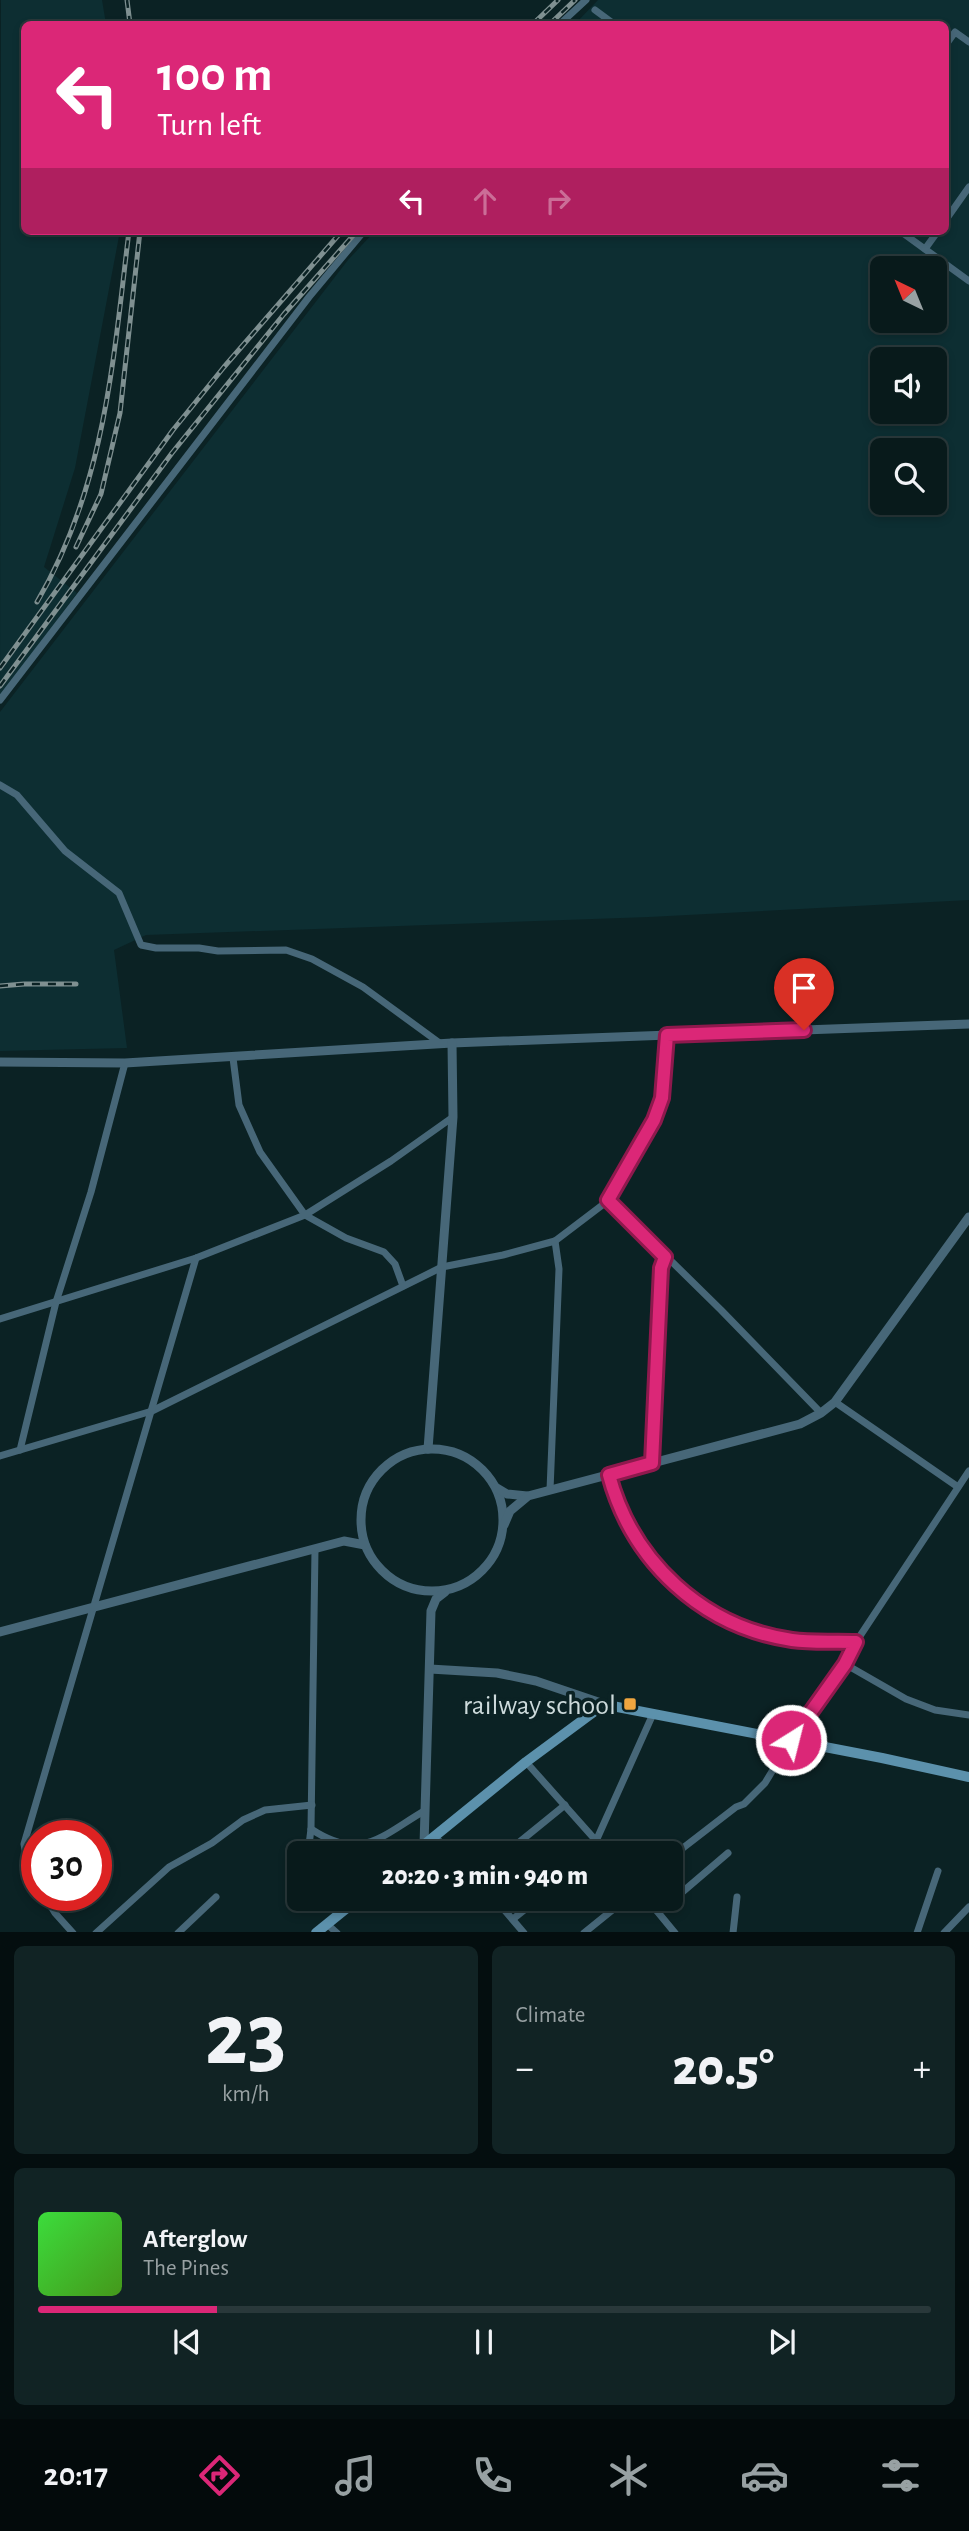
<!DOCTYPE html>
<html lang="en">
<head>
<meta charset="utf-8">
<style>
	:root { --surface:#081a1b; --page:#112324; --text:#f1f3f6; --muted:#98a1a3; --line:#29383a; --accent:#db2777 }
	body { margin:0; font-family:"Alegreya Sans",sans-serif; background:var(--page); color:var(--text); height:100vh; display:flex; flex-direction:column; font-size:26px; white-space:nowrap }
	* { box-sizing:border-box; margin:0 }
	p { font-size:23px; color:var(--muted) }
	.icon { flex:none; width:38px; height:38px; fill:none; stroke:currentColor; stroke-width:2; stroke-linecap:round; stroke-linejoin:round }
	.map { position:relative; height:1932px; overflow:hidden }
	.drawer { display:flex; flex-direction:column; gap:14px; padding:14px; background:#040e0f; flex:1 }
	.drawer>* { flex:none }
	.top-card { position:absolute; left:21px; top:21px; width:928px; height:214px; border-radius:10px; box-shadow:0 4px 10px #0003,0 0 0 2px var(--line); background:#db2777; color:#fff; overflow:hidden }
	.needle { width:46px; rotate:317deg }
	.buttons { position:absolute; left:870px; top:256px; display:grid; gap:14px }
	.buttons a { display:grid; place-items:center; width:77px; height:77px; border-radius:10px; background:var(--surface); box-shadow:0 4px 10px #0003,0 0 0 2px var(--line); font-size:35px }
	.speed { position:absolute; left:21px; top:1820px; display:flex; gap:14px; font-size:35px; font-weight:700; text-align:center }
	.speed>* { display:grid; place-content:center; width:91px; height:91px; border-radius:50%; background:var(--surface); box-shadow:0 4px 10px #0003,0 0 0 2px var(--line); line-height:1 }
	.speed .limit { border:10px solid #d22; background:#fff; color:#111 }
	.pin { position:absolute; display:grid; place-items:center; width:60px; height:60px; color:#fff; margin:-72px -30px; border-radius:50% 50% 50% 0; rotate:-45deg; box-shadow:0 0 7px #0007 }
	.pin .icon { rotate:45deg }
	.me { position:absolute; width:77px; margin:-38px; rotate:36deg; stroke-linejoin:round; filter:drop-shadow(0 0 5px #0008) }
	.turn { display:flex; align-items:center; gap:24px; height:147px; padding:0 21px; font-size:32px }
	.turn .icon { width:91px; height:91px; stroke-width:2.5 }
	.turn b { display:block; font-size:49px; line-height:60px }
	.lanes { display:flex; align-items:center; height:66px; padding:0 21px; background:#0003; justify-content:center; gap:35px; direction:ltr }
	.lanes .off { opacity:.35 }
	.big { font-size:52px; font-weight:800; line-height:1.1 }
	.drawer .widget { flex:1; display:flex; flex-direction:column; justify-content:center; gap:10px; min-width:0; padding:0 24px; border-radius:10px; background:var(--page) }
	.drawer .dial { align-items:center; gap:0 }
	.dial b { font-size:91px; line-height:1 }
	.song { display:flex; align-items:center; gap:21px }
	.cover { width:84px; height:84px; border-radius:10px; background:linear-gradient(135deg,hsl(120 70% 55%),hsl(100 70% 35%)) }
	.played { height:7px; border-radius:4px; background:linear-gradient(90deg,var(--accent) 20%,var(--line) 20%) }
	.keys { display:flex; justify-content:space-around; direction:ltr }
	.heat { display:flex; justify-content:space-between; align-items:center; font-size:38px; direction:ltr }
	.drawer .tiles { flex:1; display:grid; gap:14px; grid-template-columns:1fr 1fr }
	.widget:last-child { grid-column:span 2 }
	.trip { position:absolute; left:287px; top:1841px; width:396px; height:70px; border-radius:10px; background:var(--surface); box-shadow:0 4px 10px #0003,0 0 0 2px var(--line); font-weight:800; line-height:70px; text-align:center }
	.tabs { display:flex; height:112px; justify-content:space-around; align-items:center; background:#030a0b; color:var(--muted) }
	.tabs .icon { width:49px; height:49px }
	.tabs .selected { color:var(--accent) }
	.tabs b { font-size:32px; color:var(--text) }
	.map>svg:first-child { display:block }
</style>
</head>
<body>
<div class="map">
<svg width="969" height="1933" viewBox="0 0 969 1933">
	<rect width="100%" height="100%" fill="#0b2224"/>
	<g fill="#0d2e32" fill-rule="evenodd">
		<path d="M1,0h101l4,24h-82v207h96l-45,237 -31,99 33,26 -77,104z"/>
		<path d="M598,0h371v900l-320,17 -503,18 -32,15 13,98 -127,3v-339l348,-452 27,-29h570v-207h-370zM882,268h52v52h-52zM882,359h52v52h-52zM882,450h52v52h-52z"/>
	</g>
	<g fill="none" stroke-linecap="round" stroke-linejoin="round">
		<g stroke="#476778" stroke-width="7">
			<path d="M595,10l19,14"/>
			<path d="M560,24l26,-24"/>
			<path d="M945,46l10,-14 14,10"/>
			<path d="M945,221l24,-34"/>
			<path d="M900,231l69,50"/>
			<path d="M925,249l13,-18"/>
			<path d="M0,700l309,-403 55,-66"/>
			<path d="M0,785l17,10 48,56 54,42 22,52 15,3h43l19,3 68,-1 26,9 51,28 78,57"/>
			<path d="M233,1058l6,47 21,47 45,63 41,23 38,14 11,12 8,22"/>
			<path d="M609,1200l112,110 100,103"/>
			<path d="M0,1319l196,-61 109,-43 86,-54 62,-44"/>
			<path d="M835,1402l123,85"/>
			<path d="M20,1450l36,-148 35,-110 34,-129"/>
			<path d="M0,1456l152,-45 290,-144 61,-12 52,-14 54,-41 46,-80 7,-22 5,-63"/>
			<path d="M652,1463l9,-195 4,-11"/>
			<path d="M609,1475c23,86 93,152 183,165 21,3 43,1 64,2l-11,22 -54,76 -26,43 -21,21 -8,3 -66,51"/>
			<path d="M550,1490l9,-221 -4,-28"/>
			<path d="M856,1642l113,-171"/>
			<path d="M845,1664l61,35 29,11 34,5"/>
			<path d="M526,1762l81,91"/>
			<path d="M311,1829c50,33 69,8 113,-18"/>
			<path d="M435,1837l17,16"/>
			<path d="M596,1841l57,-127"/>
			<path d="M308,1853l3,-24 4,-280"/>
			<path d="M506,1853l59,-48"/>
			<path d="M37,1882l-9,-16 -4,-22 172,-586"/>
			<path d="M44,1895l11,18 18,20"/>
			<path d="M495,1899l29,34"/>
			<path d="M647,1899l28,34"/>
			<path d="M302,1900v-1"/>
			<path d="M659,1912l69,-59"/>
			<path d="M513,1919l25,-20"/>
			<path d="M327,1924l10,9"/>
			<path d="M96,1933l73,-66 43,-24 31,-23 22,-10 47,-5"/>
			<path d="M178,1933l38,-36"/>
			<path d="M584,1933l42,-34"/>
			<path d="M733,1933l4,-36"/>
			<path d="M917,1933l21,-62"/>
			<path d="M944,1933l25,-26"/>
		</g>
		<g stroke="#476778" stroke-width="9">
			<path d="M0,1062l125,1 327,-20 517,-19"/>
			<circle cx="432" cy="1520" r="71"/>
			<path d="M428,1449l25,-332 -1,-74"/>
			<path d="M497,1488l10,6 20,2"/>
			<path d="M504,1525l6,-14 18,-15 272,-72 21,-11 14,-11 134,-185"/>
			<path d="M0,1632l344,-91 21,4"/>
			<path d="M430,1669l67,4 39,8 71,24"/>
			<path d="M424,1845l7,-234 5,-12 9,-7"/>
		</g>
		<g stroke="#5c91ac" stroke-width="10">
			<path d="M414,1853l112,-91 69,-51 12,-6 275,53 87,19"/>
			<path d="M316,1933l42,-34"/>
		</g>
		<g stroke="#7f9091" stroke-width="5">
			<g id="rail">
				<path d="M127,0l3,24"/>
				<path d="M533,24l25,-24"/>
				<path d="M550,24l25,-24"/>
				<path d="M76,547l25,-53 19,-81 20,-182"/>
				<path d="M37,602c68,-116 76,-240 92,-371"/>
				<path d="M0,668l173,-238 51,-63 118,-136"/>
				<path d="M0,686l172,-233 112,-139 73,-83"/>
				<path d="M0,986l24,-2h52"/>
			</g>
		</g>
		<use href="#rail" stroke="#0b2224" stroke-width="2.5" stroke-dasharray="8" stroke-linecap="butt"/>
	</g>
	<g fill="none" stroke-linecap="round" stroke-linejoin="round">
		<g stroke="#8e194d" stroke-width="18">
			<path id="route" d="M791,1740l54,-76 11,-22c-21,-1 -43,1 -64,-2 -90,-13 -160,-79 -183,-165l43,-12 9,-195 4,-11 -57,-57 46,-80 8,-22 5,-63 137,-5"/>
		</g>
		<use href="#route" stroke="#db2777" stroke-width="12"/>
	</g>
	<rect fill="#f0a63f" stroke="#0b2224" stroke-width="2.5" x="623" y="1697" width="14" height="14" rx="3.5"/>
	<g text-anchor="middle" stroke-width="7" stroke-linejoin="round" paint-order="stroke">
		<g font-size="28" fill="#cddadb" stroke="#0b2224" text-anchor="end">
			<text x="616" y="1714">railway school</text>
		</g>
	</g>
</svg>
<div class="buttons">
<a><svg class="needle" viewBox="-14 -14 28 28"><path d="M0-13l5 13h-10z" fill="#e53935"/><path d="M0 13l5-13h-10z" fill="#98a1a3"/></svg></a>
<a><svg class="icon" aria-label="sound" viewBox="0 0 24 24"><path d="M4 9h4l5-4v14l-5-4H4zM17 9q2 3 0 6"/></svg></a>
<a><svg class="icon" aria-label="search" viewBox="0 0 24 24"><circle cx="10" cy="10" r="6"/><path d="M15 15l6 6"/></svg></a>
</div>
<div class="speed"><div class="limit">30</div></div>
<div class="pin" style="left:804px;top:1030px;background:#d93025"><svg class="icon" aria-label="arrive" viewBox="0 0 24 24"><path d="M6 21V4h12l-3 4 3 4H6"/></svg></div>
<svg class="me" style="left:791px;top:1740px" viewBox="-20 -20 40 40"><circle r="17" fill="#db2777" stroke="#fff" stroke-width="3"/><path d="M0-11L8 9 0 5-8 9z" fill="#fff"/></svg>
<div class="trip">20:20 · 3 min · 940 m</div>
<div class="top-card">
<div class="turn"><svg class="icon" aria-label="left" viewBox="0 0 24 24"><path d="M17 20v-9H6M10 6l-5 5 5 5"/></svg><div><b>100 m</b>Turn left</div></div>
<div class="lanes"><svg class="icon" aria-label="left" viewBox="0 0 24 24"><path d="M17 20v-9H6M10 6l-5 5 5 5"/></svg><svg class="icon off" aria-label="ahead" viewBox="0 0 24 24"><path d="M12 20V5M6 11l6-6 6 6"/></svg><svg class="icon off" aria-label="right" viewBox="0 0 24 24"><path d="M7 20v-9h11M14 6l5 5-5 5"/></svg></div>
</div>
</div>
<section class="drawer">
<div class="tiles">
<div class="widget dial"><b>23</b><p>km/h</p></div>
<div class="widget"><p>Climate</p>
<div class="heat"><a>−</a><b class="big">20.5°</b><a>+</a></div>
</div>
<div class="widget">
<div class="song"><i class="cover"></i><div><b>Afterglow</b><p>The Pines</p></div></div>
<div class="played"></div>
<div class="keys"><svg class="icon" aria-label="previous" viewBox="0 0 24 24"><path d="M18 5L8 12l10 7zM5 5v14"/></svg><svg class="icon" aria-label="pause" viewBox="0 0 24 24"><path d="M8 5v14M16 5v14"/></svg><svg class="icon" aria-label="next" viewBox="0 0 24 24"><path d="M6 5l10 7-10 7zM19 5v14"/></svg></div>
</div>
</div>
</section>
<nav class="tabs">
<b>20:17</b>
<svg class="icon selected" aria-label="directions" viewBox="0 0 24 24"><path d="M12 3l9 9-9 9-9-9zM9 14v-3h6M13 9l2 2-2 2"/></svg>
<svg class="icon" aria-label="music" viewBox="0 0 24 24"><path d="M9 18V5l10-2v13"/><circle cx="6" cy="18" r="3"/><circle cx="16" cy="16" r="3"/></svg>
<svg class="icon" aria-label="phone" viewBox="0 0 24 24"><path d="M5 4h4l2 5-3 2q2 4 5 5l2-3 5 2v4C11 20 4 13 5 4z"/></svg>
<svg class="icon" aria-label="climate" viewBox="0 0 24 24"><path d="M12 3v18M4 7l16 10M4 17L20 7"/></svg>
<svg class="icon" aria-label="car" viewBox="0 0 24 24"><path d="M5 17H2v-5l4-1 3-4h7l3 4 3 1v5h-3M9 17h6M6 11h13"/><circle cx="7" cy="17" r="2"/><circle cx="17" cy="17" r="2"/></svg>
<svg class="icon" aria-label="filters" viewBox="0 0 24 24"><path d="M4 7h16M4 17h16"/><circle cx="9" cy="7" r="2"/><circle cx="15" cy="17" r="2"/></svg>
</nav>
</body>
</html>
